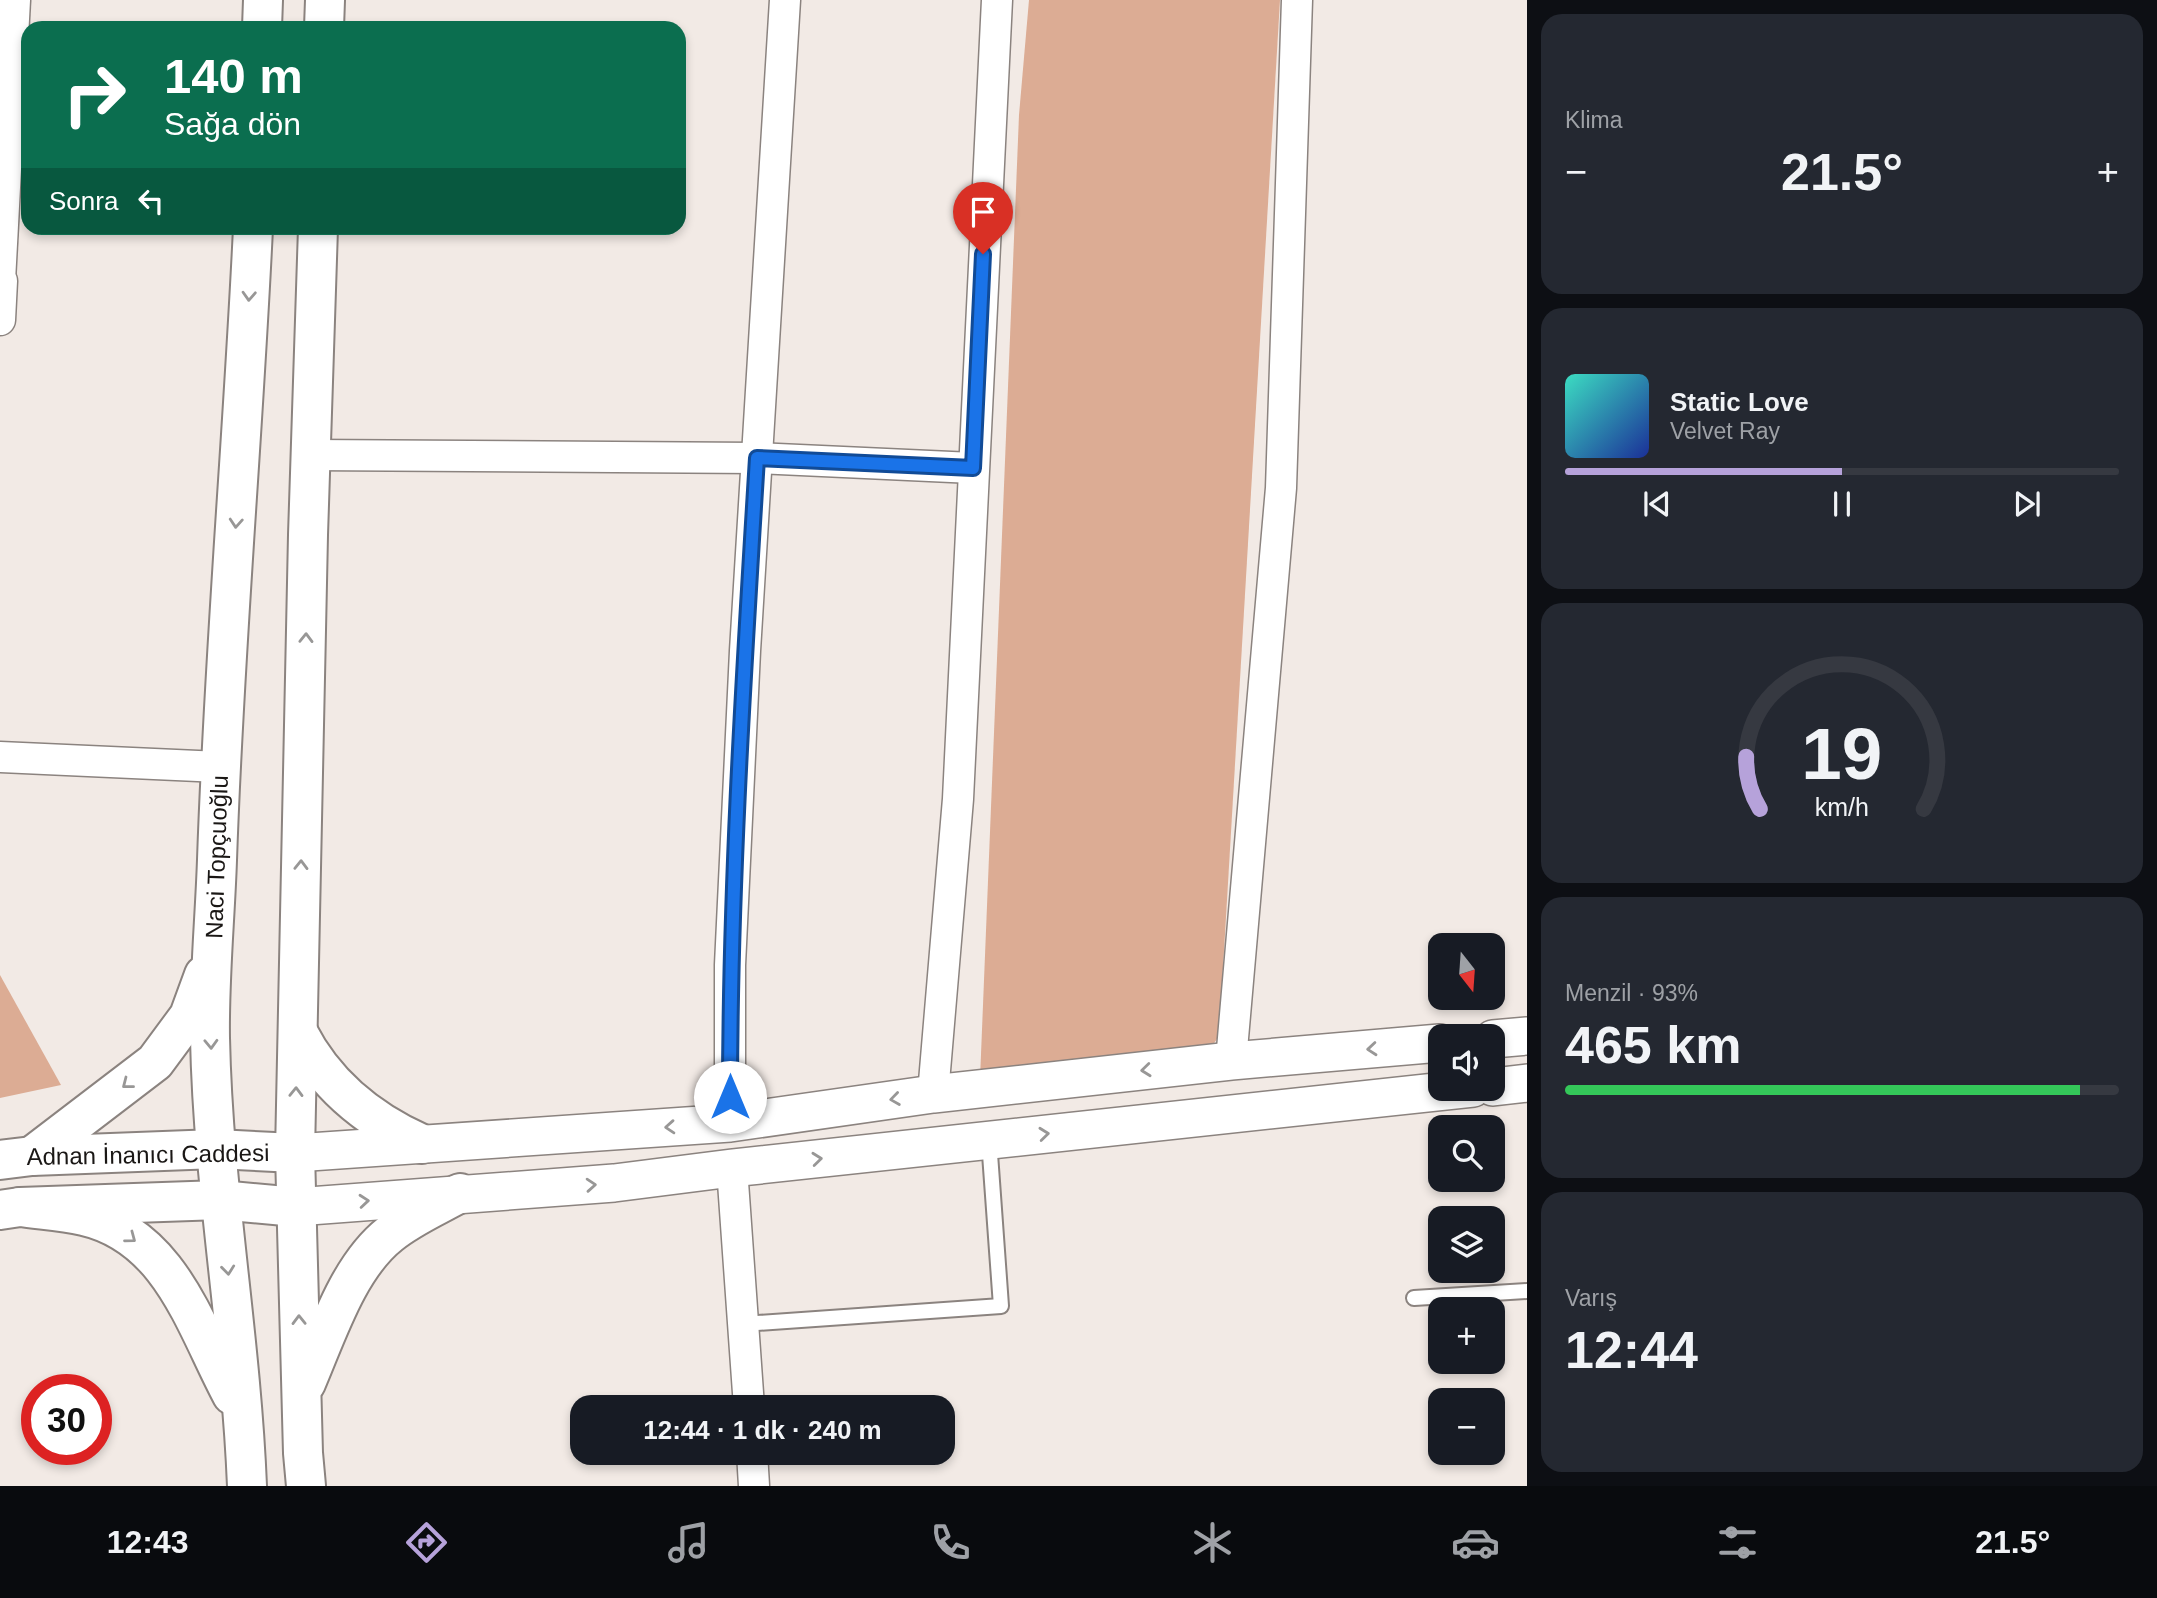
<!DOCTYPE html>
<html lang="tr">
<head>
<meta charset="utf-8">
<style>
	:root { --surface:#171b24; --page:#242831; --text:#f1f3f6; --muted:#9ea1a6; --line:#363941; --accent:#b6a2da }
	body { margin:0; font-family:Helvetica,sans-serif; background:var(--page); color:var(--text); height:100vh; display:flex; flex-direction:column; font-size:26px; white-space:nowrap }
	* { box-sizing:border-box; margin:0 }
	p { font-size:23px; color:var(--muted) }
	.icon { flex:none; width:38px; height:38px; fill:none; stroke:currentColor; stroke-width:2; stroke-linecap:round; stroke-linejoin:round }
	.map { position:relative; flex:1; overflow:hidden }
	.drawer { display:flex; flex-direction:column; gap:14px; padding:14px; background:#0d0f14; width:630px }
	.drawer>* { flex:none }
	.banner { position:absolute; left:21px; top:21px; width:665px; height:214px; border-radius:21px; box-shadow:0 4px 10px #0003; background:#0b6e4f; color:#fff; overflow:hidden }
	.needle { width:46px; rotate:163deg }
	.controls { position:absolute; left:1428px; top:933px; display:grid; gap:14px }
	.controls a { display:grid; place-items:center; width:77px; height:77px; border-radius:14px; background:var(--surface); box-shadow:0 4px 10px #0003; font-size:35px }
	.speed { position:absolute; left:21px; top:1374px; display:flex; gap:14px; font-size:35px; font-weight:700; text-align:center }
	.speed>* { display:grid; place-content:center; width:91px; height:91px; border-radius:50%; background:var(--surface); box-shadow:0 4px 10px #0003; line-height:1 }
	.speed .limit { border:10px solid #d22; background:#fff; color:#111 }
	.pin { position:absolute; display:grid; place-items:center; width:60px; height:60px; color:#fff; margin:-72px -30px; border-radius:50% 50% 50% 0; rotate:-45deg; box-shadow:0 0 7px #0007 }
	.pin .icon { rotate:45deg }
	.me { position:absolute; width:77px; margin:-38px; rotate:0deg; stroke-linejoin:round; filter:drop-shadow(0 0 5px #0008) }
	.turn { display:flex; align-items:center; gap:24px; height:147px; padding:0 28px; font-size:32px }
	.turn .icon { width:91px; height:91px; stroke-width:2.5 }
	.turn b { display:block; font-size:49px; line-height:60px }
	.then { display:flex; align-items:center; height:66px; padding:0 28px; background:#0003; gap:14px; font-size:26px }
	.big { font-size:52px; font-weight:700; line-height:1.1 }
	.drawer .card { flex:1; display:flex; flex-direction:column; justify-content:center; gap:10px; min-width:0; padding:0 24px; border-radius:21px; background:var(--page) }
	.drawer .dial { align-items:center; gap:0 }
	.dial svg { height:182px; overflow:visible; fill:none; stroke:var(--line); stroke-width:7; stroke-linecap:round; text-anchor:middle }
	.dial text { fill:var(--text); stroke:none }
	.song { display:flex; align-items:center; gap:21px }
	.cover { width:84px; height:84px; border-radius:10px; background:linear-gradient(135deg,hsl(170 70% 55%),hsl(230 70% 35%)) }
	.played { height:7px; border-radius:4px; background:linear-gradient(90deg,var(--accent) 50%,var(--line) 50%) }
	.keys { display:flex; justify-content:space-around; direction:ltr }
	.heat { display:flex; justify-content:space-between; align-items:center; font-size:38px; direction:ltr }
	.charge { height:10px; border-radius:5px; background:linear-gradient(90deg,#34c759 93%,var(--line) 0) }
	.trip { position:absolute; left:570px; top:1395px; width:385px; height:70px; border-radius:21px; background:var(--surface); box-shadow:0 4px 10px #0003; font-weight:700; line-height:70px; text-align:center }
	.dock { display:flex; height:112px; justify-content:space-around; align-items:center; background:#090b0e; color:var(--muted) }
	.dock .icon { width:49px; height:49px }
	.dock .selected { color:var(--accent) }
	.dock b { font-size:32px; color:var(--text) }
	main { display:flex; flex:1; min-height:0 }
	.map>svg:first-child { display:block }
</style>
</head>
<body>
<main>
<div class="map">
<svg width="1527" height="1486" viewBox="0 0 1527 1486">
	<rect width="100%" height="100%" fill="#f2eae5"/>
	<g fill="#dcac94">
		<path d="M1029,0h251l-61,1036 -9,13 -230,30 39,-964z"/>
		<path d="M0,975l61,110 -61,13z"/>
	</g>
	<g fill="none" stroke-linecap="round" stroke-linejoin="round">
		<g stroke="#8b837f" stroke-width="18">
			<g id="service">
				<path d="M1414,1298l113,-7"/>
				<path d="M743,1324l258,-18 -12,-166"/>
			</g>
		</g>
		<g stroke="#8b837f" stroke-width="33">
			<g id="minor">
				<path d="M0,281l15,-281"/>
				<path d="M0,320l2,-39"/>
				<path d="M310,455l447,3 216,10"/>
				<path d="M0,757l220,10"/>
				<path d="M1231,1061l50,-573 16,-488"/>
				<path d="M933,1094l25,-295 39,-799"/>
				<path d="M730,1123v-158l15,-314 40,-651"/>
				<path d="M732,1168l17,239"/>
				<path d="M752,1452l2,34"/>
			</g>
		</g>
		<g stroke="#8b837f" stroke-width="40">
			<g id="tertiary">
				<path d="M1493,1039l34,-3"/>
				<path d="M1493,1087l34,-4"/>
				<path d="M295,1153l435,-30 203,-29 298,-33 209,-18"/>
				<path d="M296,1207l318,-24 118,-15 741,-80"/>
			</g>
		</g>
		<g stroke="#8b837f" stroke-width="42">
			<g id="secondary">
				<path d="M0,1160l32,-4 184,-7 79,4"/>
				<path d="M0,1210l20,-3 200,-7 76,7"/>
			</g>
		</g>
		<g stroke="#8b837f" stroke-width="42">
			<g id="primary">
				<path d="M262,28l1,-28"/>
				<path d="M324,28l1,-28"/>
				<path d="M298,1032c27,53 70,88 124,112"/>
				<path d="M32,1156l123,-94 34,-46 15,-41"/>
				<path d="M20,1207c21,3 43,4 64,9 87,20 111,110 148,179"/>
				<path d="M306,1383c21,-49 42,-116 84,-149 21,-17 47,-28 70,-41"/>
				<path d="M247,1486c-6,-150 -34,-298 -37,-448 -1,-59 5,-119 7,-178 7,-211 26,-421 36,-632"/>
				<path d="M306,1486l-3,-33 -8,-300 13,-618 10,-307"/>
			</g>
		</g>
		<use href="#service" stroke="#fff" stroke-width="14"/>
		<use href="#minor" stroke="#fff" stroke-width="30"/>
		<use href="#tertiary" stroke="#fff" stroke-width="37"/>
		<use href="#secondary" stroke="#fff" stroke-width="38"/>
		<use href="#primary" stroke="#fff" stroke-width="38"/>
	</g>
	<defs><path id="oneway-chevron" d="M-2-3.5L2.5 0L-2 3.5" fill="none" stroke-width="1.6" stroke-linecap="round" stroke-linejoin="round" transform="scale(1.75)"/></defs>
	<g stroke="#989796">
		<use href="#oneway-chevron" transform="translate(249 296) rotate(93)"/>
		<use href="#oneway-chevron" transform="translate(236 523) rotate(94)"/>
		<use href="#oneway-chevron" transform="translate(306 638) rotate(-89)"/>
		<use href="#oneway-chevron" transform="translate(301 865) rotate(-89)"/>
		<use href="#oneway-chevron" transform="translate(211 1044) rotate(88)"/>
		<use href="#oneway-chevron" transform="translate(1372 1049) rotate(175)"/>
		<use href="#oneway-chevron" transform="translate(1146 1070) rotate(174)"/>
		<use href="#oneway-chevron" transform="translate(127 1084) rotate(142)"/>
		<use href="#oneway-chevron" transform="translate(296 1092) rotate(-89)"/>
		<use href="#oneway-chevron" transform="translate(895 1099) rotate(172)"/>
		<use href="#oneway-chevron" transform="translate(670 1127) rotate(176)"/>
		<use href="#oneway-chevron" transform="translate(1044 1134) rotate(-6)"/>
		<use href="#oneway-chevron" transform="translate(817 1159) rotate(-6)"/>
		<use href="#oneway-chevron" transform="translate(591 1185) rotate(-4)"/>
		<use href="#oneway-chevron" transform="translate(364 1201) rotate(-5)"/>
		<use href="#oneway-chevron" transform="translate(131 1238) rotate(37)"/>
		<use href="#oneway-chevron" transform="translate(228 1270) rotate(84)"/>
		<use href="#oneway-chevron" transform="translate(299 1320) rotate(-91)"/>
	</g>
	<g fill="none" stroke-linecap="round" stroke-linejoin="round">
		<g stroke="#114b97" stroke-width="18">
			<path id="route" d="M730,1097c0,-214 14,-427 27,-639l216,10 10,-214"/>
		</g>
		<use href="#route" stroke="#1a73e8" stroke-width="12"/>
	</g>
	<g text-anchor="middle" stroke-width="5" stroke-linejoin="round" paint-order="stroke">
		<g font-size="24" fill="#1a1715" stroke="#fff">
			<text transform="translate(217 857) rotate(-88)" y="8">Naci Topçuoğlu</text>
			<text transform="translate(148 1155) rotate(-1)" y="8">Adnan İnanıcı Caddesi</text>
		</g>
	</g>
</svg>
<div class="controls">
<a><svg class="needle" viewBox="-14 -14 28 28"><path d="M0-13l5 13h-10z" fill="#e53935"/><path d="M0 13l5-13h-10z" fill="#9ea1a6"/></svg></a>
<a><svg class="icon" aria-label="sound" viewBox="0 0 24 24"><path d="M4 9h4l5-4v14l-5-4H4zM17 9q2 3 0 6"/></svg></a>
<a><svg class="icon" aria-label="search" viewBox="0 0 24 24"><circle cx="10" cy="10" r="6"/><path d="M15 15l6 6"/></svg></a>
<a><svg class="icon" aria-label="layers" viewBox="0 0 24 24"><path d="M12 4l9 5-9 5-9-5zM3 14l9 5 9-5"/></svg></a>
<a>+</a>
<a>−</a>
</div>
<div class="speed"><div class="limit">30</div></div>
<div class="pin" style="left:983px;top:254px;background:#d93025"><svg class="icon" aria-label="arrive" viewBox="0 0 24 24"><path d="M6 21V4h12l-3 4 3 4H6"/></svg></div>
<svg class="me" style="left:730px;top:1097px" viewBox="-20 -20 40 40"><circle r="19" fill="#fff"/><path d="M0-13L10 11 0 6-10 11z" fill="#1a73e8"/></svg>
<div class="trip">12:44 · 1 dk · 240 m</div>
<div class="banner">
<div class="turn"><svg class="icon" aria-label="right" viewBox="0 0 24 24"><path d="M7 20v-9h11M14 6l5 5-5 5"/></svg><div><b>140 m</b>Sağa dön</div></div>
<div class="then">Sonra<svg class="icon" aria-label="left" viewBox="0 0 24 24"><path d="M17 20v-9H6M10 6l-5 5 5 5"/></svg></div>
</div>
</div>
<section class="drawer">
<div class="card"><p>Klima</p>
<div class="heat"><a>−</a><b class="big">21.5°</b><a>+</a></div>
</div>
<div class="card">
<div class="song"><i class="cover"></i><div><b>Static Love</b><p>Velvet Ray</p></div></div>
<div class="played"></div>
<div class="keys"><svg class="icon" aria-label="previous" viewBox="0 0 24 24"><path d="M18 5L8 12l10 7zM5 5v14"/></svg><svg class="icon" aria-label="pause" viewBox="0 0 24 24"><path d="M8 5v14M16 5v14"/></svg><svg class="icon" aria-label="next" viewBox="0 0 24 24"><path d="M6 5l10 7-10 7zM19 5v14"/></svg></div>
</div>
<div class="card dial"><svg viewBox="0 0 100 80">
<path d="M14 69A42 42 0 1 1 86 69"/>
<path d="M14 69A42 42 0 0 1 8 46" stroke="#b6a2da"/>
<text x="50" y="56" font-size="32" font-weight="700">19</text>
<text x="50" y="72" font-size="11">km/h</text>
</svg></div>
<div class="card"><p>Menzil · 93%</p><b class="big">465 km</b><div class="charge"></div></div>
<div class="card"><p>Varış</p><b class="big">12:44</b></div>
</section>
</main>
<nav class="dock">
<b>12:43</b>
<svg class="icon selected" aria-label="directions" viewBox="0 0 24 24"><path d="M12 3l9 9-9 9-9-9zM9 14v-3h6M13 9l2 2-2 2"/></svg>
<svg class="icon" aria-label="music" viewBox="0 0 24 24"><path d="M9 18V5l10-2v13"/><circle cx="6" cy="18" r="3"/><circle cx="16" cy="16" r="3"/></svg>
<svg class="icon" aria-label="phone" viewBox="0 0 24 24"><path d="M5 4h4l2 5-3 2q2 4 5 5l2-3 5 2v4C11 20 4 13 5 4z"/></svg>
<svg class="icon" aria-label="climate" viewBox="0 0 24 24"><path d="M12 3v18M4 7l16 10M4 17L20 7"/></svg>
<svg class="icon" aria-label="car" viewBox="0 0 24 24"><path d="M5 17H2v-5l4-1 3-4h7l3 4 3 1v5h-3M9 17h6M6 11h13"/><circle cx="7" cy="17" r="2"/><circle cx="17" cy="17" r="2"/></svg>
<svg class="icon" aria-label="filters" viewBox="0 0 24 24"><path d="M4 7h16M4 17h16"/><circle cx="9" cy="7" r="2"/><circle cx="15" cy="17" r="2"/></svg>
<b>21.5°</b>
</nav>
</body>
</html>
